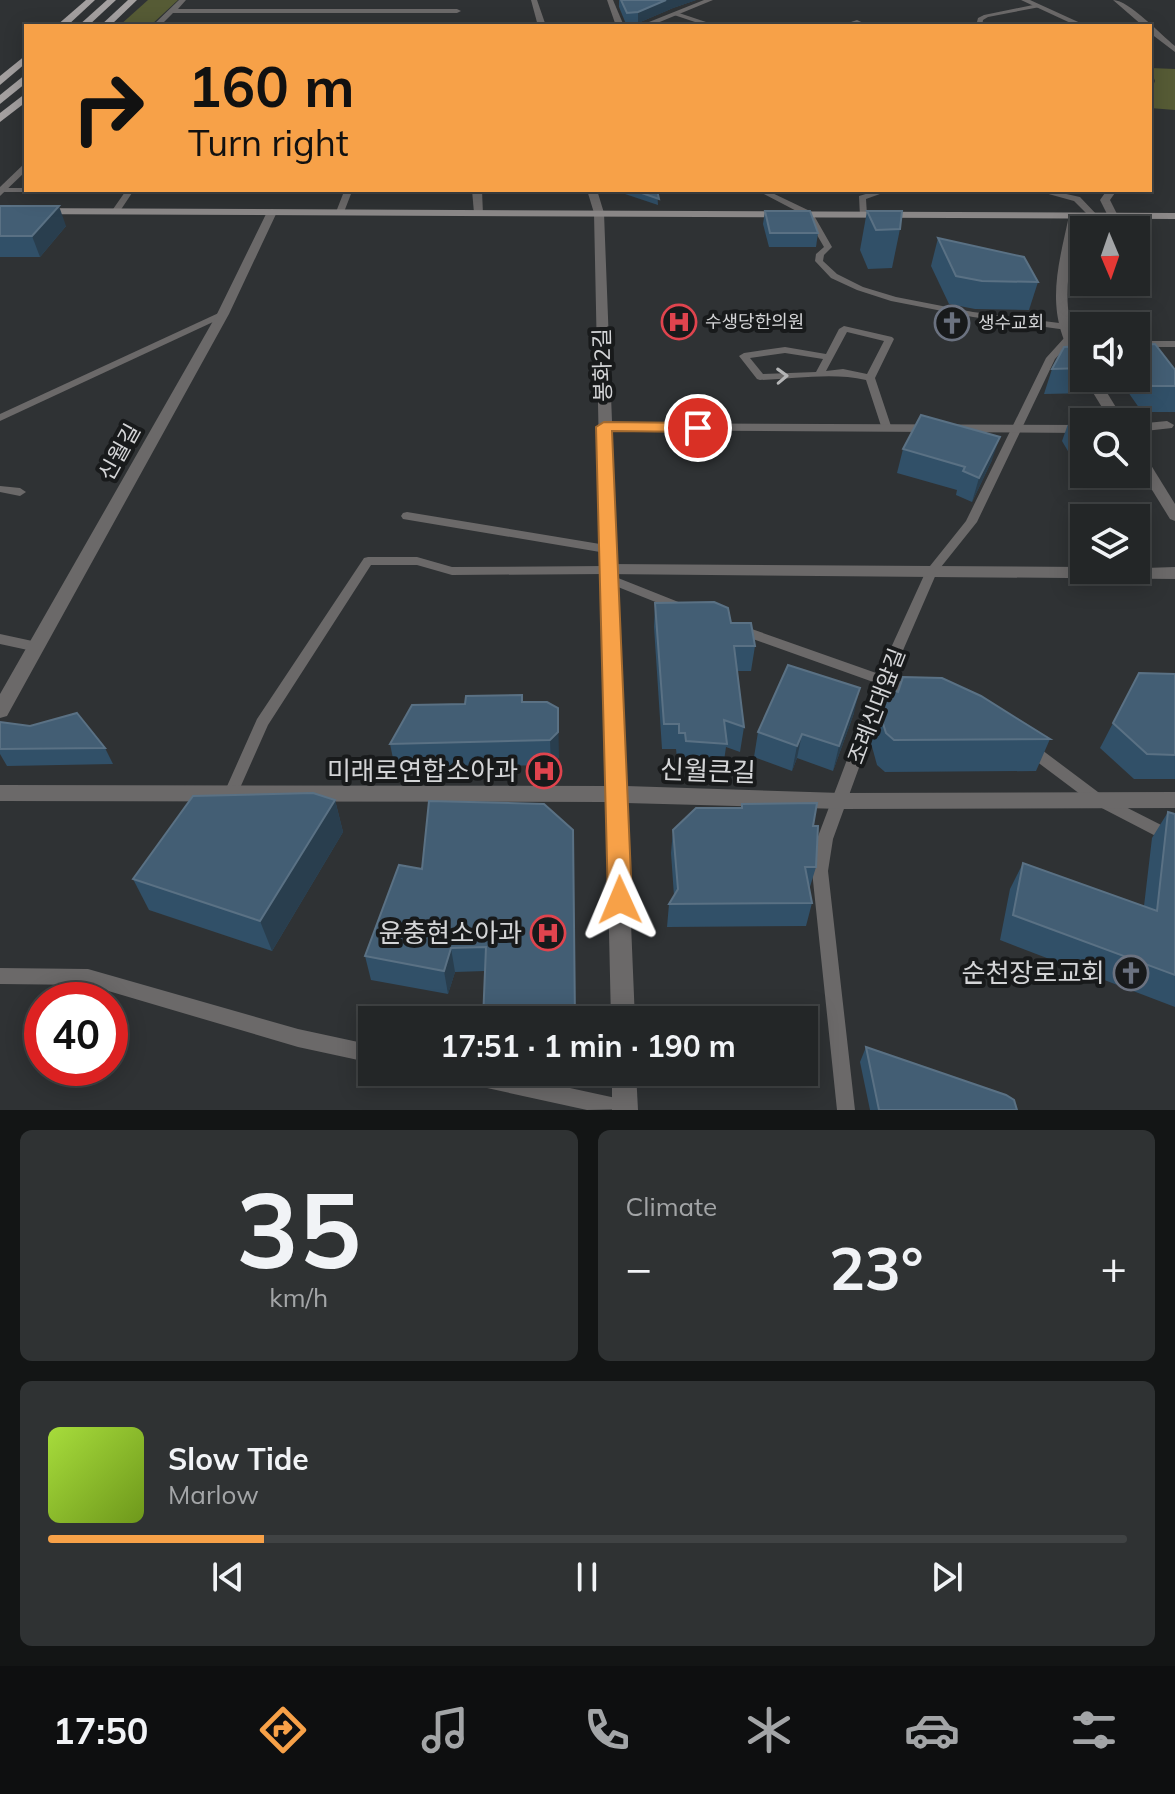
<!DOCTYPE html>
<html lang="en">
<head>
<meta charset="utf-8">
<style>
	:root { --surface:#232627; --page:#2f3233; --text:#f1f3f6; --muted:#a3a5a7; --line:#404344; --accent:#f7a148 }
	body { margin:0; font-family:Mulish,"Noto Sans KR",sans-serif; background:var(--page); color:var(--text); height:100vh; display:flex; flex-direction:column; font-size:30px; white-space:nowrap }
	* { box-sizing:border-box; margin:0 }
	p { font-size:26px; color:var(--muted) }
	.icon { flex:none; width:44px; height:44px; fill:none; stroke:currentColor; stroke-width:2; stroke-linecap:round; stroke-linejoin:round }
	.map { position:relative; height:1110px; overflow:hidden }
	.panel { display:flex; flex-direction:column; gap:20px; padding:20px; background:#131515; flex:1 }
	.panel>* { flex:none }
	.banner { position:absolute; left:24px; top:24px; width:1128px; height:168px; border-radius:0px; box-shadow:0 4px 20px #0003,0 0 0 2px var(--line); background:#f7a148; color:#111; overflow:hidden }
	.needle { width:52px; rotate:178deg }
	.buttons { position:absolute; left:1070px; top:216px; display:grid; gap:16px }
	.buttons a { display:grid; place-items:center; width:80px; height:80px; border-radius:0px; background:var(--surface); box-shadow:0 4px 20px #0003,0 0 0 2px var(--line); font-size:40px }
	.speed { position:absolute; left:24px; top:982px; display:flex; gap:16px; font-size:40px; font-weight:700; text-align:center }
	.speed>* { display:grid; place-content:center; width:104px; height:104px; border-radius:50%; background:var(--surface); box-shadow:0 4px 20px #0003,0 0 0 2px var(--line); line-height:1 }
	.speed .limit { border:12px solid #d22; background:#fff; color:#111 }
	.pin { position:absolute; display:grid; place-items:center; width:68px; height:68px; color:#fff; margin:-34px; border:4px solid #fff; border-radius:50%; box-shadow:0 2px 8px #0007 }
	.me { position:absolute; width:88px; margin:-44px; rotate:359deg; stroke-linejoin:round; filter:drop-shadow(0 0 6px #0008) }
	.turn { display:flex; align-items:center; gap:28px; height:168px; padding:0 32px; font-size:36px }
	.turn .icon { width:104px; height:104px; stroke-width:2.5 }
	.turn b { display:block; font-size:56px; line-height:68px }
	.big { font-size:60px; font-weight:700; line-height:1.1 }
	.panel .card { flex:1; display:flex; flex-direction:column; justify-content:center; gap:12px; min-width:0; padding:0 28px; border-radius:12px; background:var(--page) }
	.panel .dial { align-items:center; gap:0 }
	.dial b { font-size:104px; line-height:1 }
	.song { display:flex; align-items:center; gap:24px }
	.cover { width:96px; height:96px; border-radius:12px; background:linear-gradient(135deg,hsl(80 70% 55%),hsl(80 70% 35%)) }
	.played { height:8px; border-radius:4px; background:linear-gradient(90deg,var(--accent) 20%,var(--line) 20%) }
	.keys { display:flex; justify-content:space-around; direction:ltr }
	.heat { display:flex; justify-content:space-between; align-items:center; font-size:44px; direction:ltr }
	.panel .tiles { flex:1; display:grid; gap:20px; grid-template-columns:1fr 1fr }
	.card:last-child { grid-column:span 2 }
	.trip { position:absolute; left:358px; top:1006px; width:460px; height:80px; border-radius:0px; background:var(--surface); box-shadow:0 4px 20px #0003,0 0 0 2px var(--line); font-weight:700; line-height:80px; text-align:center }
	.menu { display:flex; height:128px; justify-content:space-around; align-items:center; background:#0e0f10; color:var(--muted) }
	.menu .icon { width:56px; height:56px }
	.menu .active { color:var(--accent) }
	.menu b { font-size:36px; color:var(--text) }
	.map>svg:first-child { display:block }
</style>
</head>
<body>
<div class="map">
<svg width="1175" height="1110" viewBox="0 0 1175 1110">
	<rect width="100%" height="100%" fill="#2f3234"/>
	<g fill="#565b35">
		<path d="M148,0h30l-28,26h-31z"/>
		<path d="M1150,68l25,1v41l-25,-2v-15l5,-12z"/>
	</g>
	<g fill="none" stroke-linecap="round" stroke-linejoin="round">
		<g fill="#6b6969" fill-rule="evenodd">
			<path d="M1038,4l2,3 -52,10 -5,3 -1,6h-6l2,-8 6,-3z"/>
			<path d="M676,12l39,13 1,1h-9l-33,-11z"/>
			<path d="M857,20l13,6 -13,-2 -18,2z"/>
			<path d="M3,188h23v2h4l-4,2h-26v-4z"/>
			<path d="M78,190h400l3,2 -4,2h-126l-7,18 -4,2 -4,-2 7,-18 -211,-1 -14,21h-3l-4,-2 14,-20h-43z"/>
			<path d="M756,190h10l46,22 20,35 -8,8 -1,6 14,13 26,13 33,10 77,15 94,12 5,3 -5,3 -94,-13 -82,-16 -34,-11 -26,-12 -16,-17 1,-7 8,-7 -18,-31z"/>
			<path d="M879,190h12l-25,9 1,16 -7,2 -1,-21z"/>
			<path d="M1034,190h14l32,7 18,19 -7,2 -17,-17z"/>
			<path d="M1066,235l18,3v4l-18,-3z"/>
			<path d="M1136,244h3l1,5 -4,2z"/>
			<path d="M223,311l3,1v4l-226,105v-7z"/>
			<path d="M844,326l48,11 2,2 -19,39 17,51 -1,2h-8l-1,-2 -16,-49c-34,-8 -71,-1 -106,0l-3,-1 -18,-23 5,-3 41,-6 41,7 13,-25zM847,332l37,9 -17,33 -24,-5 -17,2zM785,353l38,6 -7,13 -53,2 -13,-16z"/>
			<path d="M1068,336l3,1 1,3 12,1v6l-16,-2 -13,14 -78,163 -40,50 -46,106 29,10 2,4 -2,4 -5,1 -27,-9 -55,151 -5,32 27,239h-18l-25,-239 5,-32 59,-156 -140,-50 -1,-3 1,-3h10l133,47 47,-103 40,-50 80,-163 19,-21z"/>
			<rect x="1136" y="341" width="39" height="6"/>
			<path d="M0,486l20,2 6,4 -6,4 -20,-4z"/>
			<path d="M407,512l199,33 6,4 -6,4 -203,-34 -2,-3 2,-3z"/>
			<path d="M368,557h49l35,10 155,-1 6,4 -5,4 78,31 2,3 -2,3h-8l-75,-30 -2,-3 5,-4 -154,1 -35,-10h-46l-103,160 -32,72 -5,2 -5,-2 -2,-4 33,-74 107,-161z"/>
			<path d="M0,634l37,8 5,2 2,3 -2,3 -5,2 -37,-8z"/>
			<path d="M1029,742l5,2 68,51 73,37v14l-83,-43 -68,-51 -2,-4 2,-4z"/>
			<path d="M0,968l88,1 210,60 74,16v18l-74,-16 -210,-62 -88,-1z"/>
			<path d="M446,1072h51l128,28 7,2 2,7 -47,1 -132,-29 -6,-3z"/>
		</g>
		<g fill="#6b6969" fill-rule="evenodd">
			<path d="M179,0h7l-8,9h279l4,2 -4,2h-284l-13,13h-8z"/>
			<path d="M607,0h6l11,26h-8z"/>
			<path d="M704,0h9l-63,26h-11z"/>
			<path d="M1021,0h9l57,26h-10z"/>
			<path d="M26,162v9l-26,25v-9z"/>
			<path d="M472,190h10l1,25 -9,-2z"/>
			<path d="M1107,190h10l-7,10 8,16 -1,2h-8l-9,-18z"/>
			<path d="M272,209l5,3 -48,102 -222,402 -7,2v-24l217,-380 50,-102z"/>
			<path d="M1074,213l5,3c-7,35 -16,71 -9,106 3,18 14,30 14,48l-5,-1c-35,-54 -23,-94 -10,-153z"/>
			<path d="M1084,378h14l27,44h-14z"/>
			<path d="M1167,421l7,4 -2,3 -36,4v-8z"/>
			<path d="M604,423l480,2v8l-485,-3 -2,-3 2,-3z"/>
			<path d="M1136,448l5,1 34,55v17l-5,-2 -34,-55z"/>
			<path d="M607,564l477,3v3l91,-3v12l-574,-5 -2,-4 2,-4z"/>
		</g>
		<g fill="#6b6969" fill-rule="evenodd">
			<path d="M531,0h6l9,26h-8z"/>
			<path d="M1113,0c16,0 48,35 62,46v6l-25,-19v-7h-7z"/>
			<path d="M587,190h10l7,23 22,573 215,7 334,-1v16l-334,1 -215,-6 9,217h-24l-5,-218 -606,-1v-16l606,1 -12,-573z"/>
			<path d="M612,1072h24l2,38h-26z"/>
		</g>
		<path fill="#8b8888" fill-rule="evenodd" d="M0,208l1175,5v6l-1175,-5z"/>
		<g fill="#a4a0a0" fill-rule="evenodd">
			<path d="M86,0h9l-28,26h-11z"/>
			<path d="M107,0h9l-28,26h-10z"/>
			<path d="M128,0h9l-27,26h-10z"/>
			<path d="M26,55v8l-26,22v-9z"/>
			<path d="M26,74v9l-26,21v-9z"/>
			<path d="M26,93v9l-26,20v-9z"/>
		</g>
	</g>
	<g fill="#315068">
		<path d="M619,0h77l-23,8 -35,15 -12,1 -7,-17z"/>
		<path d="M613,190h44l1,15z"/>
		<path d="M0,206l66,20 -26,31h-40z"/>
		<path d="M765,211l53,22 -2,14h-47l-6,-23z"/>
		<path d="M867,211l33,18 -8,39 -24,1 -8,-19z"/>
		<path d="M938,238l100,44 -9,28 -54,-1 -26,-5 -18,-38z"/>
		<path d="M1136,345l39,25v42h-33l-14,-20h-18l-10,-14h36z"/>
		<path d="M1084,346v32h11l-5,15 -46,1 8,-25z"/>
		<path d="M1073,410h35l38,16v5l-10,24v-33h-52v41h-9l-13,-22z"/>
		<path d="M903,449l89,11 -20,42 -16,-7 1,-5 -60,-17z"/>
		<path d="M655,603l76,20 24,23 -4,25h-14l7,56 -4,25 -14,-5 -3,21 -40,-2v-8h-6l-1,-9h-14l-8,-122z"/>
		<path d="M1139,673l36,1v105h-41l-34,-31z"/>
		<path d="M523,702h24l12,55 -8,8 -156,3 -5,-24z"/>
		<path d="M879,711l171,28 -14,32 -151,1 -8,-7 -6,-22z"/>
		<path d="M854,713l-21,58 -36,-13 -5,13 -38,-14 4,-25z"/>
		<path d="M0,722l105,26 8,16 -106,2 -7,-12z"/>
		<path d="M335,800l8,32 -71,119 -123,-41 -16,-31z"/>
		<path d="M544,804l-59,167 -30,1 -7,22 -77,-14 -6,-24 57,-87z"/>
		<path d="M742,804l71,22 3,41 -7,23 3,13 -6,23 -139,1 2,-23 5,-8 -3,-43 2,-23 68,-22z"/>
		<path d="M1168,812l7,2v193l-175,-67 10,-51 13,-26 121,43 8,-68z"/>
		<path d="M866,1047l151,63h-147l-10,-48z"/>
		<path d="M529,1072h47v11z"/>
	</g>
	<g fill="#293e4e">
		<path d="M666,0h30l-23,8 -35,15v-11z"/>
		<path d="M59,206l7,20 -26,31 -8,-21z"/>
		<path d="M1000,437l-8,23 -20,42 7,-24z"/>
		<path d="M860,688l-6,25 -21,58 6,-25z"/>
		<path d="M558,708l1,49 -8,8 -1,-25z"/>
		<path d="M802,734l-5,24 -5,13 5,-25z"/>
		<path d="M335,800l8,32 -71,119 -12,-30z"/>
		<path d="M451,948l4,24 -7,22 -4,-23z"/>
	</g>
	<g fill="#435e74" stroke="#5a7184" stroke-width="2">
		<path d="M621,0h45l-28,12 -11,1z"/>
		<path d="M633,190h24l2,9z"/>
		<path d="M0,206h59l-27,30h-32z"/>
		<path d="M765,211h45l8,22h-48z"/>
		<path d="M867,211h35l-2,18 -24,1z"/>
		<path d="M938,238l86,19 14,25 -56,-1 -26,-5z"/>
		<path d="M1155,344l20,26v16h-23l-14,-20h-2v-21z"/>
		<path d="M1084,346v22l-32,1 12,-22z"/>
		<path d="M1073,410h35l38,16v5l-10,1v-10h-52v5z"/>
		<path d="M921,415l79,22 -21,41 -16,-7 2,-4 -62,-18z"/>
		<path d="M714,602l14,6 3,15h20l4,23h-21l10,81 -20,-7 3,24 -41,-3 -1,-8h-6v-9h-15l-9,-121z"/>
		<path d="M788,665l72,23 -21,58 -37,-12 -5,12 -39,-14z"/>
		<path d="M1139,673l36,1v81l-28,-1 -34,-31z"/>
		<path d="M903,677l39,1 39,18 69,43 -156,1 -8,-7 -7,-22 8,-23 11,4z"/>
		<path d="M522,695v7h25l11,6v24l-8,8 -160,4 22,-39 53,-1 1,-8z"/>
		<path d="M77,713l28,35 -105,1v-27l30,4z"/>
		<path d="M313,793l22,7 -75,121 -127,-42 60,-83z"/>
		<path d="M429,801l115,3 29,26 2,190h-92l3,-73 -35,1 -7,23 -79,-15 34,-91 23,4z"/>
		<path d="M817,803l-4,23h5l-2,41h-11l7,36 -143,1 9,-15 -5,-59 23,-22h46v-4z"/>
		<path d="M1168,812l7,2v161l-162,-60 10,-52 134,48z"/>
		<path d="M866,1047l140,48 8,5 3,10h-138z"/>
	</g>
	<defs><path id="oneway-chevron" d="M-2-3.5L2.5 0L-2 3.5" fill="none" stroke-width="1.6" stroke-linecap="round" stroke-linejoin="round" transform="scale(2)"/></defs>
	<use stroke="#b4b5b6" href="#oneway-chevron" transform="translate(782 376) rotate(-2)"/>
	<path fill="#f7a148" stroke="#a1692f" stroke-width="2" d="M604,422l94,1 8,5 -8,4 -86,-1 20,469 -4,7 -8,4 -9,-4 -3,-7 -12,-473z"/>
	<defs>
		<g id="hospital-ring" transform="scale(1.8)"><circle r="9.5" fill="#181a1b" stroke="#e0444e" stroke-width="1.5"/><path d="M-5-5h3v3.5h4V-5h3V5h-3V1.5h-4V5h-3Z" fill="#e0444e"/></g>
		<g id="church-ring" transform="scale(1.8)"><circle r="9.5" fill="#181a1b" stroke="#6b7280" stroke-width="1.5"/><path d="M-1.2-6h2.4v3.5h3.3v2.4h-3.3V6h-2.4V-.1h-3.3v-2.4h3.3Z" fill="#6b7280"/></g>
	</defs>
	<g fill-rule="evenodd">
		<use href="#hospital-ring" x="679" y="322"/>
		<use href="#church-ring" x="952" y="323"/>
		<use href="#hospital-ring" x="544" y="771"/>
		<use href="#hospital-ring" x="548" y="933"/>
		<use href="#church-ring" x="1131" y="973"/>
	</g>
	<g text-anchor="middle" stroke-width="8" stroke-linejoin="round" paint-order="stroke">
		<g font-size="18" fill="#d4d5d7" stroke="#181a1b" text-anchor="start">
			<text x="705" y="328">수생당한의원</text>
			<text x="978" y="329">생수교회</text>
		</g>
		<g font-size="22" fill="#d4d5d7" stroke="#181a1b">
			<text transform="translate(602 365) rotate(-91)" y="8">봉화2길</text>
			<text transform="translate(119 452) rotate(-61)" y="8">신월길</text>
			<text transform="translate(876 706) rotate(-69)" y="8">조례신대앞길</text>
		</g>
		<g font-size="26" fill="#d4d5d7" stroke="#181a1b" text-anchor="end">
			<text x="518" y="780">미래로연합소아과</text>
			<text x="522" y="942">윤충현소아과</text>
			<text x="1105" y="982">순천장로교회</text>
		</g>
		<g font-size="26" fill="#d4d5d7" stroke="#181a1b">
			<text transform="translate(708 771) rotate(2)" y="9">신월큰길</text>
		</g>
	</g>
</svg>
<div class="buttons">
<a><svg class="needle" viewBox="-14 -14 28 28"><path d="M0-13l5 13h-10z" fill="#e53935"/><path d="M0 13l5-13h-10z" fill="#a3a5a7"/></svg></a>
<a><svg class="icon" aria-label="sound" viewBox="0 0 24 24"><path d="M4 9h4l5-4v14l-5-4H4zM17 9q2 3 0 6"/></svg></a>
<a><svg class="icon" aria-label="search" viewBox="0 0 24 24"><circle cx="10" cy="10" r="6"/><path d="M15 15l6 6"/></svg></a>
<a><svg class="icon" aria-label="layers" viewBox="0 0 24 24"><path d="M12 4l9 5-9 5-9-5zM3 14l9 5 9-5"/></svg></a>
</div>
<div class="speed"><div class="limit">40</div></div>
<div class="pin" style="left:698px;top:428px;background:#d93025"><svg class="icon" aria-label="arrive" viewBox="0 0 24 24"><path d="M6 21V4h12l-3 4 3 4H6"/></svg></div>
<svg class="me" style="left:620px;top:900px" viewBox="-20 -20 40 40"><path d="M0-17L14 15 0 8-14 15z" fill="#f7a148" stroke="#fff" stroke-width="4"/></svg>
<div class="trip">17:51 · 1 min · 190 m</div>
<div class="banner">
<div class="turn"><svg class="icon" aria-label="right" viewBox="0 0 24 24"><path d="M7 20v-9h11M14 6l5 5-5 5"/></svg><div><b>160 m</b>Turn right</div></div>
</div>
</div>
<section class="panel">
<div class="tiles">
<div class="card dial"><b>35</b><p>km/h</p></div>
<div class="card"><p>Climate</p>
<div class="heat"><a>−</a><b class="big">23°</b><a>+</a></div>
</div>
<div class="card">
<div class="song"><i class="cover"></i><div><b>Slow Tide</b><p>Marlow</p></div></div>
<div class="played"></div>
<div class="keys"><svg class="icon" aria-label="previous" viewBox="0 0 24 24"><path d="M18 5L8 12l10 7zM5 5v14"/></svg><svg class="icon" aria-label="pause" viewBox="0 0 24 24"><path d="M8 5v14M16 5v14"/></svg><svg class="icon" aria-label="next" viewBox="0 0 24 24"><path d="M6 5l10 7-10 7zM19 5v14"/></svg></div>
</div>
</div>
</section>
<nav class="menu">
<b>17:50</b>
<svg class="icon active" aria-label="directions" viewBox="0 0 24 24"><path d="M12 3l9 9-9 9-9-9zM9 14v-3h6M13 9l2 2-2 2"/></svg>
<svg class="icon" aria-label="music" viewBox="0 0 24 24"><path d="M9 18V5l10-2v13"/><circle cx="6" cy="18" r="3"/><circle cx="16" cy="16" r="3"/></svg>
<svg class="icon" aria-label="phone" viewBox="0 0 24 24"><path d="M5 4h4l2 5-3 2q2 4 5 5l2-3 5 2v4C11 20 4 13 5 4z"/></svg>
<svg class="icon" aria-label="climate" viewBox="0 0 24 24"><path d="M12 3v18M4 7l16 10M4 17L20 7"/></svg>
<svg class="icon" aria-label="car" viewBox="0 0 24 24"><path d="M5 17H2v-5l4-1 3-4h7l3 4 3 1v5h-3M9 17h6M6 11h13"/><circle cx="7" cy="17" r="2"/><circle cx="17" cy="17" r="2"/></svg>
<svg class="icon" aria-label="filters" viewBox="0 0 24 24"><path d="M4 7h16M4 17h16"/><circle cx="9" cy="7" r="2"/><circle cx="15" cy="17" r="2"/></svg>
</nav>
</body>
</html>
